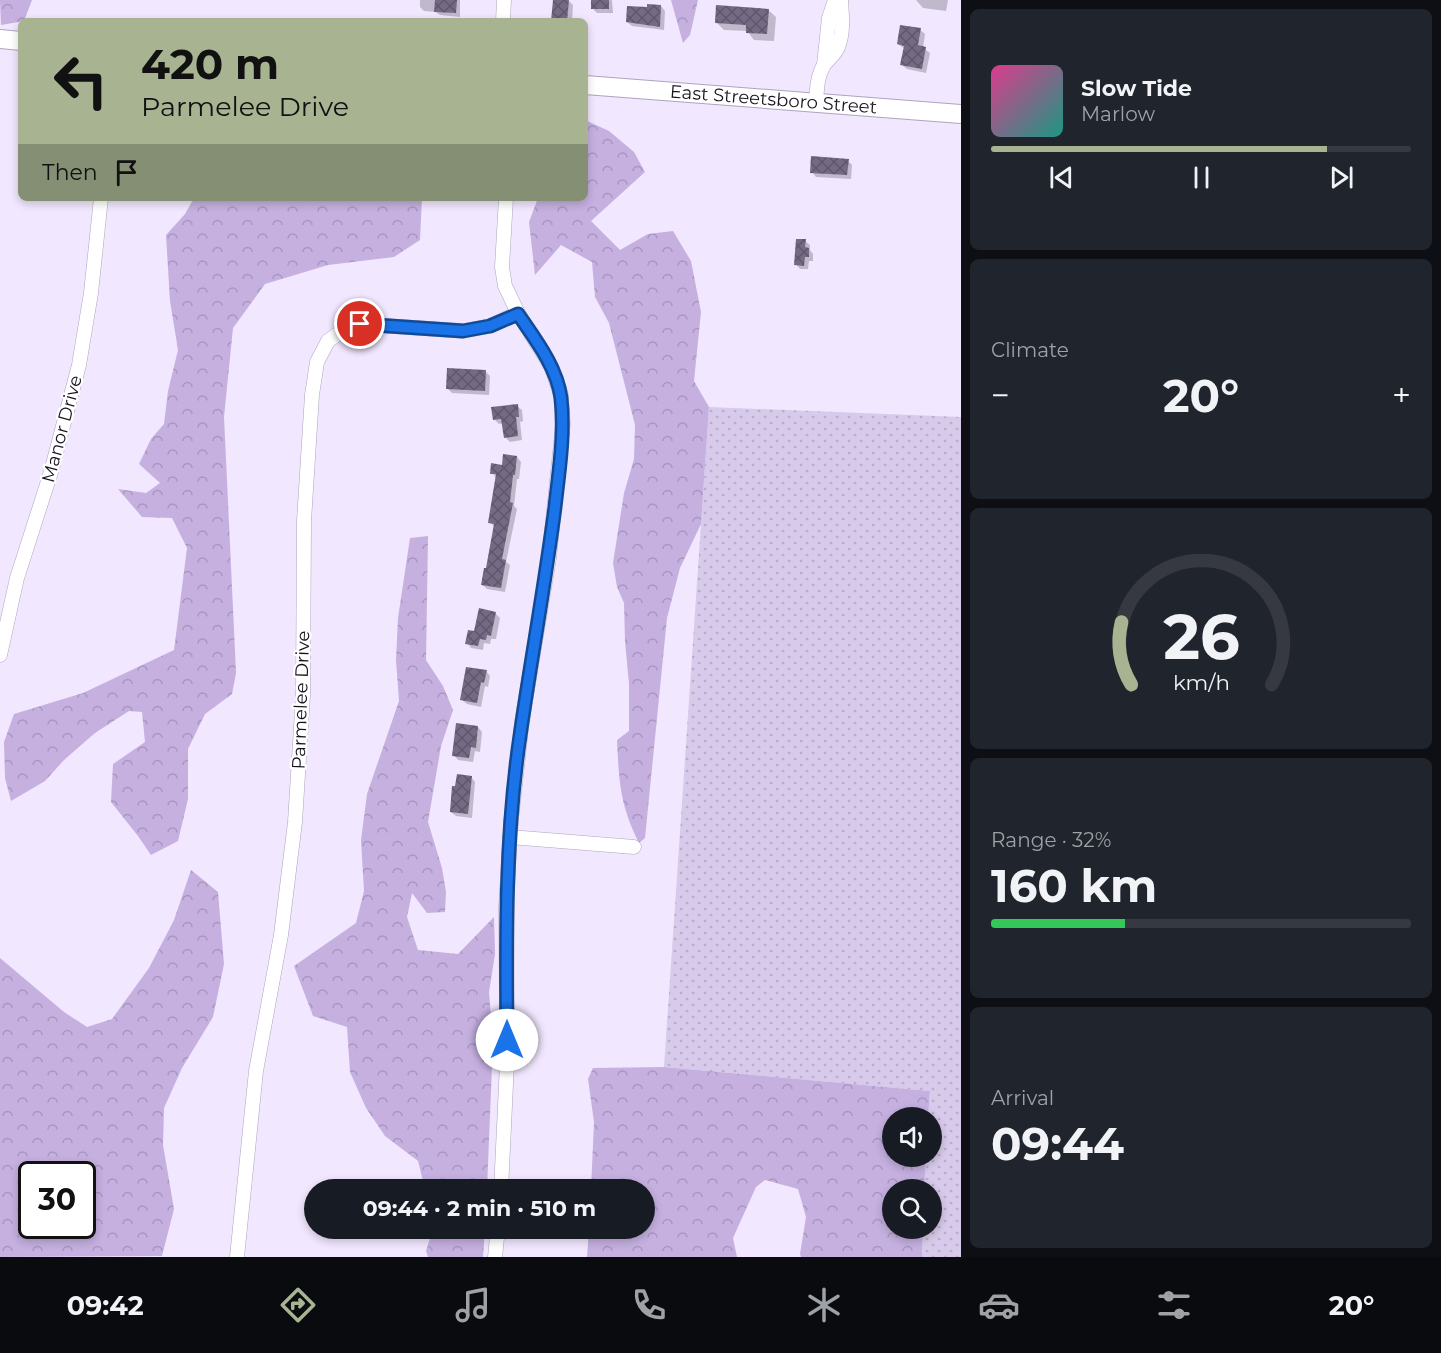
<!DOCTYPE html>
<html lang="en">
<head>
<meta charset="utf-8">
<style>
	:root { --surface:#171b24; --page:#20242c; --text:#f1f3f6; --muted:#9ea1a6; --line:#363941; --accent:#a7b391 }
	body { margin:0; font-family:Montserrat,sans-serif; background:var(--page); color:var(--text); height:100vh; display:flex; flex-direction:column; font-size:22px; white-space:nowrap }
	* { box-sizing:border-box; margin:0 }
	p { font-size:20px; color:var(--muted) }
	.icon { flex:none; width:33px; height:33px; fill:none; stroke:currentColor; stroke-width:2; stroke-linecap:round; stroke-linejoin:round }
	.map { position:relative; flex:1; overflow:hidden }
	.sheet { display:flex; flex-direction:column; gap:9px; padding:9px; background:#0d0f14; width:480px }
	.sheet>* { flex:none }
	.banner { position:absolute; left:18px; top:18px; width:570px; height:183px; border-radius:9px; box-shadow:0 3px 9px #0003; background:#a7b391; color:#111; overflow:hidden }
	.fabs { position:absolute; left:882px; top:1107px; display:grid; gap:12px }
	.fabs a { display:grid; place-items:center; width:60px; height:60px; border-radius:50%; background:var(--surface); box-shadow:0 3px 9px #0003; font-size:30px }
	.speed { position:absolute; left:18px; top:1161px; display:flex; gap:12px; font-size:30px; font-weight:700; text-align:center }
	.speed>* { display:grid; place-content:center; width:78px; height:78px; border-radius:50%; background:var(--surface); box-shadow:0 3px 9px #0003; line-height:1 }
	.speed .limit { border:3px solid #111; border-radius:9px; background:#fff; color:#111 }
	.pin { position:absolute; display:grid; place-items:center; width:51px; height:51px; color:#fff; margin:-26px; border:3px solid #fff; border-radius:50%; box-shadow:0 2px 6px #0007 }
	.me { position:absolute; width:66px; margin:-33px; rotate:0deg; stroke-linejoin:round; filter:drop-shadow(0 0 4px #0008) }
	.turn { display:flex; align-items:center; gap:21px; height:126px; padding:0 24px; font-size:27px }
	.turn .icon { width:78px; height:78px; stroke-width:2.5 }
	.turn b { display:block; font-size:42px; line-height:51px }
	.then { display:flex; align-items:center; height:57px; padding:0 24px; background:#0003; gap:12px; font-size:22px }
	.big { font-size:45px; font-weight:700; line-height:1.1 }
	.sheet .widget { flex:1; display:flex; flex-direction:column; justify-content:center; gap:9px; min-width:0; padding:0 21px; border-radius:9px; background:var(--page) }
	.sheet .dial { align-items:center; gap:0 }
	.dial svg { height:156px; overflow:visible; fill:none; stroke:var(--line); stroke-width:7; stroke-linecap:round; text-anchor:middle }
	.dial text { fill:var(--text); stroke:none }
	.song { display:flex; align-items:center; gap:18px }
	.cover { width:72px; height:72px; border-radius:9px; background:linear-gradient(135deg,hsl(330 70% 55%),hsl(170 70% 35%)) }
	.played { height:6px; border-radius:3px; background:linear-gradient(90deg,var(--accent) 80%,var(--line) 80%) }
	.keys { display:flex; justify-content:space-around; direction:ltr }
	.heat { display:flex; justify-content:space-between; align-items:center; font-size:33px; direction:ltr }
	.charge { height:9px; border-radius:4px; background:linear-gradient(90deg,#34c759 32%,var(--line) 0) }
	.trip { position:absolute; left:304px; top:1179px; width:351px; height:60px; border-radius:30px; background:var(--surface); box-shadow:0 3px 9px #0003; font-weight:700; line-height:60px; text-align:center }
	.menu { display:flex; height:96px; justify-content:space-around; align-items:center; background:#090b0e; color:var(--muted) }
	.menu .icon { width:42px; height:42px }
	.menu .active { color:var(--accent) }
	.menu b { font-size:27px; color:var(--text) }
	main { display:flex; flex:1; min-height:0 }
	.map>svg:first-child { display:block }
</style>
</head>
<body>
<main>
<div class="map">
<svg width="961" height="1257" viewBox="0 0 961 1257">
	<defs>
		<pattern id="grass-dots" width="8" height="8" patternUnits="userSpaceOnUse" patternTransform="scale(1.5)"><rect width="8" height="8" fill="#d8caea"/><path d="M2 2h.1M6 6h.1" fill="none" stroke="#b9adc8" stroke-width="1.8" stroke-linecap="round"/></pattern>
		<pattern id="forest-crowns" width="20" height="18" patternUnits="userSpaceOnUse" patternTransform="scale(1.5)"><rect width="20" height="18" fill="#c5b0e0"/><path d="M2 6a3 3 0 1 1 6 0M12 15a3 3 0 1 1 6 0" fill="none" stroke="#a896c0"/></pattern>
		<pattern id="building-cross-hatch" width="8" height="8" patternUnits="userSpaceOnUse" patternTransform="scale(1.5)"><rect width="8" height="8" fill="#756a83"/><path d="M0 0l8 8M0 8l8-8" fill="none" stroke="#5f566b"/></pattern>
	</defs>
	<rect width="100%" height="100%" fill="#f1e7fe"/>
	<path fill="url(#grass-dots)" d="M709,407l252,10v840h-39l1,-28 9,-1v-38l-8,-1 2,-32 6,-1v-38l-4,-1 2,-26 -266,-24z"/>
	<g fill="url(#forest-crowns)" fill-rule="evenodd">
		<path d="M0,0h32l-8,21 -23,4z"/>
		<path d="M671,0h27l-8,35 -7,8z"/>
		<path d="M585,120l24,11 25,21 11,20 -54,49 29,29 28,-16 25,-3 18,30 10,51 -7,69 15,26 -8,117 -21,44 -13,50 -22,220 -6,5c-19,-38 -20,-61 -22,-103l12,-9v-47l-4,-43 -1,-38 -7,-16 -4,-24 11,-70 10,-34 1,-34 -26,-102 -14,-26 -3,-35 -31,-17 -26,30 -6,-53 9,-24h47z"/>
		<path d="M194,198h228l-2,42 -26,17 -66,8 -63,19 -32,44 -9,89 12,256 -4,21 -27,20 -17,35v50l-10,42 -27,14 -13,-19 -27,-34 2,-38 32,-22 -3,-30 -13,-1 -34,22 -31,27 -19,21 -34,20 -6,-23 -1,-36 10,-28 69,-21 91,-43 13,-102 -15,-30 -30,-1 -24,-28 28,4 14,-10 -21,-19 12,-25 13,-15 4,-33 10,-41 -8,-49 -4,-66 19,-21z"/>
		<path d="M428,536l-2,124 17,26 10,24 -12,36 -13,76 14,46 4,24 -1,20 -18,1 -15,-20 -5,24 11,33 40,4 36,-37 1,37 -6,38 4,50 -6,147h-62l-7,-28 -33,-25 -19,-28 -16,-36 -3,-45 -34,-11 -19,-50 62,-43 8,-32 -3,-51 6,-46 32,-93 -3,-41 2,-42 12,-80z"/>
		<path d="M191,870l27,22 6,72 -11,53 -31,51 -18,40 -1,37 11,64 -12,47 -162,1v-299l64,54 23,15 25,-8 37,-51 25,-48zM32,1174h50v52h-50z"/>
		<path d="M664,1067l266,24 -2,26 -36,1v38l34,1 -2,32 -32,1v38l31,1 -1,28h-121l-1,-3 6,-37 -8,-28 -33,-9 -9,7 -23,51 4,19h-150l2,-28 56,-1v-38l-54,-1 3,-67 -6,-43 5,-11z"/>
		<path d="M433,1229h52l-2,28h-55l-2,-6z"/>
	</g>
	<g fill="#0003">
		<path d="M420,0h40v17l-20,-2 -4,-3 -12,-1 -4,-4z"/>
		<path d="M554,0h14l5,5 -1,16h-19z"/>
		<path d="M592,0h20l1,13h-16l-5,-5z"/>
		<path d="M916,0h32l-2,11 -23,-3z"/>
		<path d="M661,6l4,5 -1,19 -32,-4 -5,-4 21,-13z"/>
		<path d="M768,10l8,7 -2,24 -20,-1 -7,-9 -23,-1 -8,-8z"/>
		<path d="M920,30l5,4 -2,14 7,5 -4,20 -19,-4 -5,-4 3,-16 -7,-5z"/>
		<path d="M848,161l4,4 -1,14 -35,-2 -4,-5z"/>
		<path d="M805,241l5,4v5l3,4v7h-4l-1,8h-8l-4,-5z"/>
		<path d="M486,372l4,4 -1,19 -37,-2 -4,-4z"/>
		<path d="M517,406l5,4 1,11 -3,1 2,18 -12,2 -5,-5 -2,-14 -4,1 -5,-5z"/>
		<path d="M517,457l4,5 -2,17h-2l-3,27 3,3 -11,53 4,3 -5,27 -18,-3 -5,-5 5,-14 8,-43 -5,-5 7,-44 -5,-5z"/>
		<path d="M495,613l5,5 -4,21h-5l-1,5 -6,-1 -1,7 -12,-2 -4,-5z"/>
		<path d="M486,671l4,5 -2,11 -3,-1 -4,21 -14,-3 -5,-4z"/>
		<path d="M478,727l4,5 -2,20 -5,-1 -2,11 -15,-2 -4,-5z"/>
		<path d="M471,777l4,5 -3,36 -16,-2 -5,-4z"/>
	</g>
	<g fill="url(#building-cross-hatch)">
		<path d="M435,0h22l-1,13 -22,-1z"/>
		<path d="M553,0h16l-2,21h-16z"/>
		<rect x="591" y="0" width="18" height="9"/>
		<path d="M647,4l14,1 -1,22 -34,-5 1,-16 20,1z"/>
		<path d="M716,5l53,4 -2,25 -21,-1v-8l-31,-2z"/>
		<path d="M900,25l21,3 -3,17 8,2 -4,22 -22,-4 4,-19 -7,-2z"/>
		<path d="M811,156l38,3 -2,16 -37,-2z"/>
		<path d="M796,239h10l-1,8 4,1v9h-4l-1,9 -10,-1z"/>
		<path d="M447,368l39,2 -1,21 -39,-2z"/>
		<path d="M518,404l1,13h-3l2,19 -14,2 -3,-19 -8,1 -2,-13z"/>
		<path d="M503,454l14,2 -2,19h-2l-3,27 3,1 -11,56 4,1 -5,28 -20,-3 3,-17h2l8,-44 -6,-1 8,-49h-6l1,-11 11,2z"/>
		<path d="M479,608l17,4 -5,24 -4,-1 -1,5 -6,-1 -2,7 -13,-2 3,-14 6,1z"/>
		<path d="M466,667l21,3 -3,13 -3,-1 -4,21 -17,-3z"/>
		<path d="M456,723l22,3 -2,22 -5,-1 -2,11 -17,-2z"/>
		<path d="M457,774l15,2 -4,38 -18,-2 2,-26h3z"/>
	</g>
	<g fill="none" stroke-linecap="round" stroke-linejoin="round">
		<g stroke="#afa3be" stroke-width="15">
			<g id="minor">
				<path d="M503,21l1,-21"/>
				<path d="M824,65l5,-47 6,-18"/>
				<path d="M816,102c1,-12 1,-26 8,-37 4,-6 11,-10 14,-18 6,-15 4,-31 3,-47"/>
				<path d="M0,655l17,-77 34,-106 28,-107 12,-72 10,-95"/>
				<path d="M510,837l124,10"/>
				<path d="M501,1190l6,-127 -1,-156 5,-86 11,-100 27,-163 14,-134 -2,-29 -10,-29 -33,-53 -13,-27 -3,-19 4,-69"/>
				<path d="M237,1257l19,-186 25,-136 14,-113 8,-127 1,-174 8,-126 5,-33 11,-21 14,-10 18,-7 103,7 27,-5 28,-13"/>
				<path d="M495,1257l3,-29"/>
			</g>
		</g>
		<g stroke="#afa3be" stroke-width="20">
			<g id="secondary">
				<path d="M0,39l21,2"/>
				<path id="s1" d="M585,85l376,29"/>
			</g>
		</g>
		<use href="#minor" stroke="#fff" stroke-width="14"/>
		<use href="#secondary" stroke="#fff" stroke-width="18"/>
	</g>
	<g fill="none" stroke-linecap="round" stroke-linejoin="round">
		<g stroke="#114b97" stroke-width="15">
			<path id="route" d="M360,324l103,7 27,-5 28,-12c17,25 39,53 43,84 4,36 -2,73 -6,109 -10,77 -24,153 -35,229 -15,101 -14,203 -13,304"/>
		</g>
		<use href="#route" stroke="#1a73e8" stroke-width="10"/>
	</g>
	<g text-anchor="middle" stroke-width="4.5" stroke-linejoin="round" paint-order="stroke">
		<g font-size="18" fill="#18131d" stroke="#fff">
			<text dy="6" stroke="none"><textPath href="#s1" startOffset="189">East Streetsboro Street</textPath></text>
			<text transform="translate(62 429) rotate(-75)" y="6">Manor Drive</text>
			<text transform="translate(301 700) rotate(-88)" y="6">Parmelee Drive</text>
		</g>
	</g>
</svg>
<div class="fabs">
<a><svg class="icon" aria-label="sound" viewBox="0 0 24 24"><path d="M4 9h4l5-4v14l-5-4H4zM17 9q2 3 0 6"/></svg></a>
<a><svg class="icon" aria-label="search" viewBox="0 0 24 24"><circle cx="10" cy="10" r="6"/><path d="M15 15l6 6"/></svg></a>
</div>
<div class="speed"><div class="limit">30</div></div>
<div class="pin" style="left:360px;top:324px;background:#d93025"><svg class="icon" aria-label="arrive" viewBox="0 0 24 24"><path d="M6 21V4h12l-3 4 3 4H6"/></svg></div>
<svg class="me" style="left:507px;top:1040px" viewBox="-20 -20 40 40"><circle r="19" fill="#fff"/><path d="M0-13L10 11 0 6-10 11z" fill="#1a73e8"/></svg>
<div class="trip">09:44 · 2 min · 510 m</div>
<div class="banner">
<div class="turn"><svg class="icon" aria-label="left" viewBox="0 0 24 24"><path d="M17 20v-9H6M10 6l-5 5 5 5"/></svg><div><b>420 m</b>Parmelee Drive</div></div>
<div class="then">Then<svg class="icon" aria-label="arrive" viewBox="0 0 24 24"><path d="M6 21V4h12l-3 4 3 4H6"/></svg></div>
</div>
</div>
<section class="sheet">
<div class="widget">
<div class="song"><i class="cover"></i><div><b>Slow Tide</b><p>Marlow</p></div></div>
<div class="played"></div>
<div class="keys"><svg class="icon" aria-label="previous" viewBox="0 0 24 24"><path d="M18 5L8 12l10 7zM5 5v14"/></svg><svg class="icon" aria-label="pause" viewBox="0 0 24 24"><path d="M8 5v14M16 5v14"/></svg><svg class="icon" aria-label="next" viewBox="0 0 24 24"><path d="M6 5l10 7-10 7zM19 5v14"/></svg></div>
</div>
<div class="widget"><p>Climate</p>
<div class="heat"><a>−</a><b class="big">20°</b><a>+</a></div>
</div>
<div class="widget dial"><svg viewBox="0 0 100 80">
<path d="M14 69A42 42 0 1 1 86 69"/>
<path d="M14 69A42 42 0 0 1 9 37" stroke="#a7b391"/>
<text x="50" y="56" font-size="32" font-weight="700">26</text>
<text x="50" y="72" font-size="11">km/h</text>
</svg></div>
<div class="widget"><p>Range · 32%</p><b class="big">160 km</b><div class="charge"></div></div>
<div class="widget"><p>Arrival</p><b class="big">09:44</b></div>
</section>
</main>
<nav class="menu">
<b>09:42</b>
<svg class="icon active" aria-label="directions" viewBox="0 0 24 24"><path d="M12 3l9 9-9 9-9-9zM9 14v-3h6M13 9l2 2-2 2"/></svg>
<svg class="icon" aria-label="music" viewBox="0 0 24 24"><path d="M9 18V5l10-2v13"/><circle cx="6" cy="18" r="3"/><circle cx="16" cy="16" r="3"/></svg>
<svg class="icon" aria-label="phone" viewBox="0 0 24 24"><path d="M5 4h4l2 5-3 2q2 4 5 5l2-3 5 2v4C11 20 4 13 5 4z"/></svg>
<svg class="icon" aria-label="climate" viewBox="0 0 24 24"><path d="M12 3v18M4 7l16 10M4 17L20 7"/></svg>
<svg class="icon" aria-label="car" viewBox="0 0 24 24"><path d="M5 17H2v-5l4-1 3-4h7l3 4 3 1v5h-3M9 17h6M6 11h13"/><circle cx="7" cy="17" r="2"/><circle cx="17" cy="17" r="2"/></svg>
<svg class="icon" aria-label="filters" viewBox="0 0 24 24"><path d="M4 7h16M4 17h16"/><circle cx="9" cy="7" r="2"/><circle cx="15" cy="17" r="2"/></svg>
<b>20°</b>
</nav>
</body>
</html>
